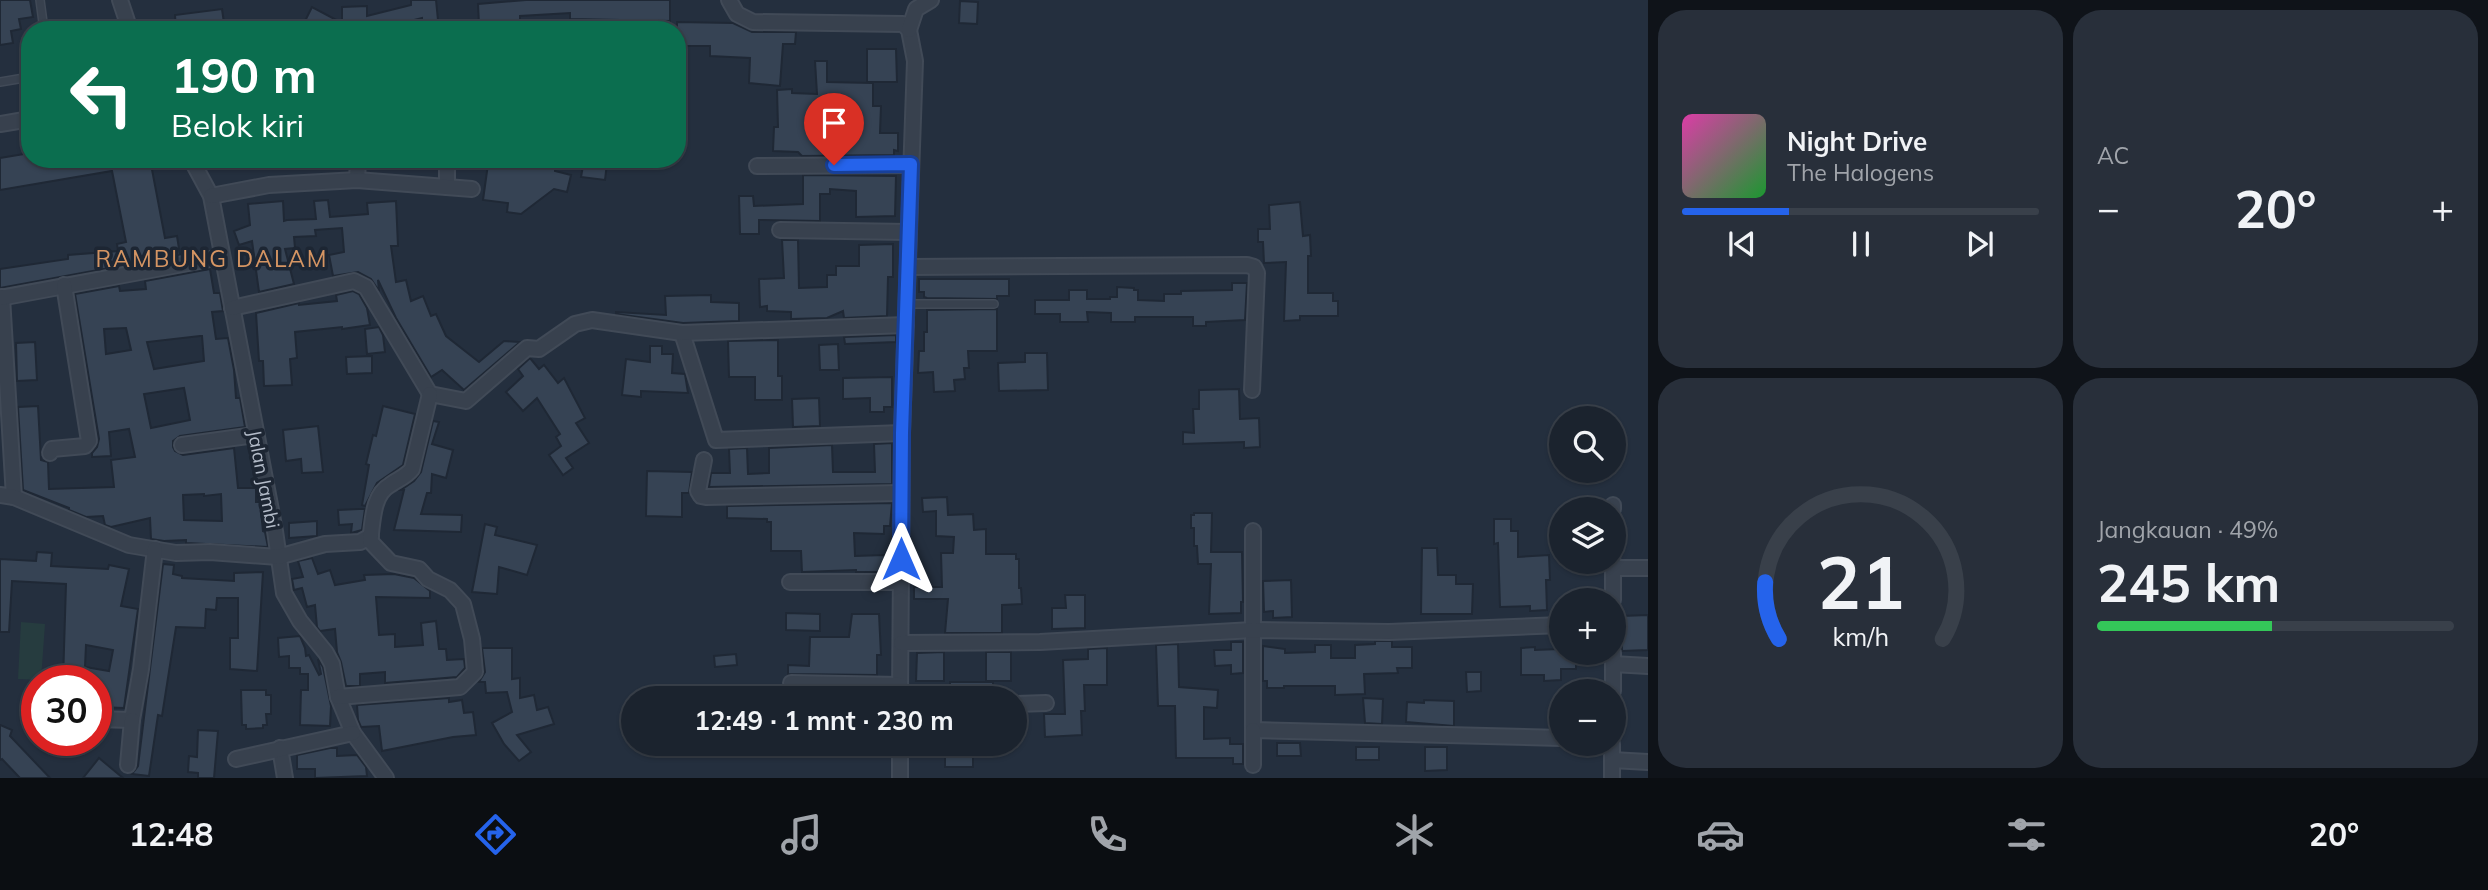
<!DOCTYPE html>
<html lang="id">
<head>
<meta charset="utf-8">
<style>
	:root { --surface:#1b232e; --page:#282f3a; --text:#f1f3f6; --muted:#a0a4aa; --line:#39404a; --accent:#2563eb }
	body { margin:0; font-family:Mulish,sans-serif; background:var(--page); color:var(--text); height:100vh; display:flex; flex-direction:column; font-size:26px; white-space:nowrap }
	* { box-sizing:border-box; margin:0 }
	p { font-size:23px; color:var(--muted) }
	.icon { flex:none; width:38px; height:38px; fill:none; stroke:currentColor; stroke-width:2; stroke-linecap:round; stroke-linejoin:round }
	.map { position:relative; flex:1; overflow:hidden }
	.panel { display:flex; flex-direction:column; gap:10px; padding:10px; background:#0f1319; width:840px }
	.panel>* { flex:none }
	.banner { position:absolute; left:21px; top:21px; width:665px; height:147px; border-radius:28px; box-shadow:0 2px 5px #0004,0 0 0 2px var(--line); background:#0b6e4f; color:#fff; overflow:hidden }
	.fabs { position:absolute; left:1549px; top:406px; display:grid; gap:14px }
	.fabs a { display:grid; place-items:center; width:77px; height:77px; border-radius:50%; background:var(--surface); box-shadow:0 2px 5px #0004,0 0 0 2px var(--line); font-size:35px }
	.speed { position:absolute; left:21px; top:665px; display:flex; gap:14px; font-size:35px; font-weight:700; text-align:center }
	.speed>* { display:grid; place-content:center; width:91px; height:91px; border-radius:50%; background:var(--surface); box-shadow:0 2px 5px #0004,0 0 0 2px var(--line); line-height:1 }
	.speed .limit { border:10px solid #d22; background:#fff; color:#111 }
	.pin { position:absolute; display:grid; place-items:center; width:60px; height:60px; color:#fff; margin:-72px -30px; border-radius:50% 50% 50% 0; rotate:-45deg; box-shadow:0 0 7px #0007 }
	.pin .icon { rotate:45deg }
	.me { position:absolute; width:77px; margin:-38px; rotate:0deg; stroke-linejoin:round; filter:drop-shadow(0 0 5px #0008) }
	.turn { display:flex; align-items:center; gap:24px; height:147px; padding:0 35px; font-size:32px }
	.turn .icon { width:91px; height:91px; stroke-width:2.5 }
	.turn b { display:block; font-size:49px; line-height:60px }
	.big { font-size:52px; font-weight:700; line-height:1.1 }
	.panel .card { flex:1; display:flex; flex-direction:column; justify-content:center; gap:10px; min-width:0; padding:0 24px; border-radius:28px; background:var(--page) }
	.panel .dial { align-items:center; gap:0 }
	.dial svg { height:182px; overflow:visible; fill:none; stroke:var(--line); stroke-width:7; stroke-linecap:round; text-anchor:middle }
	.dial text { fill:var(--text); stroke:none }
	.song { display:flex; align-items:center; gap:21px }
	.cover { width:84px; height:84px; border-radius:10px; background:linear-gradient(135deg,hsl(320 70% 55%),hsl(130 70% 35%)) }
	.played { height:7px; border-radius:4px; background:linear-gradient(90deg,var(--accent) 30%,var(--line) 30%) }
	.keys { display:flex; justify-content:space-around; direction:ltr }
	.heat { display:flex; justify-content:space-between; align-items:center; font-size:38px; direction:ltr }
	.charge { height:10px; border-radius:5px; background:linear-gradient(90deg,#34c759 49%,var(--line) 0) }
	.panel .tiles { flex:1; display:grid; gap:10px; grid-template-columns:repeat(2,1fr) }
	.trip { position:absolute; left:621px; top:686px; width:406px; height:70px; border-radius:35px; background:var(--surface); box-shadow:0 2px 5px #0004,0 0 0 2px var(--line); font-weight:700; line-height:70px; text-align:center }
	.menu { display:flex; height:112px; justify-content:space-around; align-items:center; background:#0b0e12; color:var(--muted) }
	.menu .icon { width:49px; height:49px }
	.menu .selected { color:var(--accent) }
	.menu b { font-size:32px; color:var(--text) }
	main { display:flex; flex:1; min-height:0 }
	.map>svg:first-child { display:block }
</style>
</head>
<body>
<main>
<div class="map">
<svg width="1648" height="778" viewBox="0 0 1648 778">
	<rect width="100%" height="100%" fill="#242f3e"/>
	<path fill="#263c3f" d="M21,622l24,2 -4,56 -23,-1z"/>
	<g fill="#364354" stroke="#1f2835" stroke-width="2" fill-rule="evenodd">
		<path d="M0,0h30l3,17 -14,2 2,10 -10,2 2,12 -13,2z"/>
		<path d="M411,0h25l3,30h-17v-12l-48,12h-54l-15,-9 7,-14 30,16v-16l25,-1v10l44,-11z"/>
		<path d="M526,0h144v21l-100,-2v-6l-50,3v8l-41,1 -1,-21z"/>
		<path d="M960,1l18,1 -1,22 -18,-1z"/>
		<path d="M222,9l3,21h-49l-1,-15z"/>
		<path d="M677,22l56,1 19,9h44l-1,12h-12l-3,42 -31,-3 1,-25 -40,-2v-10h-33z"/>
		<path d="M867,49h29l1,33h-30z"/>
		<path d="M815,61h12v21l46,1v23h8l-1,27h18v18l-4,-1v5l-92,1 -4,-4 -25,-1 1,-24h4l-1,-37 15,-1v4l25,1z"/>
		<path d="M30,153v6h120l15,79 12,-2 3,19 -180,33v-19l68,-10v-4l50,-4 -1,-7 9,-2 -14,-71 -112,19v-32z"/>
		<path d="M515,159l40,7v5l16,4 -4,17 -13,-3 -33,25 -14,-2 1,-9 -25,-3 5,-36 26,3z"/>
		<path d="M584,160l23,3 -2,17 -24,-3z"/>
		<path d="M803,175l93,1 -1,40 -39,1v-26l-26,-2v5h-10v27l-61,-1v14h-19l-1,-38h14l1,10 49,-2z"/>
		<path d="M328,200l2,17 38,-3 -1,-11 29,-2 2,45h-7l5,36 10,-2 5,21 12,-5 8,20 5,-2 10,22 33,26 25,-21 16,1 -56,48 -22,-20 -11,7 -35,-59 -18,-38 1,11 -8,-12 -13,-7 -25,4 -4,-21 15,-3 -2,-24 -27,2 1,6 -22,1 1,11 -10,1 9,35 -35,8 -7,-51 -13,4 -5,-14 16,-6 -2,-21 35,-3 1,20 3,-1 29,-1 -2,-18z"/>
		<path d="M1300,202l3,34 7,-1 1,21h-3v37h25v8h5v15h-38v4l-16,1 2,-59 -22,1 -1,-21h-5v-13h12l-1,-24z"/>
		<path d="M782,240h16l1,48 28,-1v-12h9v-9h23v-21l34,-1v33h-5l-1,39 -43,2 -1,-7 -16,7 -36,1v-7l-24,-1v-5l-7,1 -1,-28 25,-1z"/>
		<path d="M210,269l4,24h6l3,18 -11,1 4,27 12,-1 6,32 2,28h4l5,29 -65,9 -7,5v6l2,4 8,4 51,-7 4,40h18v14h4l3,29 2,1 3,15 -82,-4v-3l-22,1 -13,-2 -1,-21 -39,9 -6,-2 -2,-9 -17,1 -17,-7v-2l-46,-18 -5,-83 20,-1 3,54 7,2 1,27 65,-2 -3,-27 24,-3 -6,-28 -20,3 2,24 -19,1v-4l5,-6 2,-8 -24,-145 44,-8 1,5 26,-2 -1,-8zM126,328l5,22 -25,4 -2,-25zM200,336h2l2,25 -50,8 -7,-27zM184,388l6,32 -39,8 -7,-34zM204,494v2l17,-2 1,27 -38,-1 -1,-25z"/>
		<path d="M919,279h90v17h-12v3l-70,-1 -3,-1v-5h-5z"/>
		<path d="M1232,283h15l-2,37 -39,2v4h-13v-9h-58v5h-24v-9l-24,-1 1,10h-28v-8h-25v-14h34v-10h18v9h23v-2h7v-10l17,1v2h4v10l26,1v-7h17v-3l51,-1z"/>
		<path d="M353,291l6,3 8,14 3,17 -28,4v-2l-47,5 2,26 -7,1 2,26 -28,1 -1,-25h-4l-3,-48 43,-10v2l38,-4 -1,-6z"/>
		<path d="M711,295v7l28,1v18l-56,2 -67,-9v-2l50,3 -1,-19z"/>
		<path d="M997,309v42h-29l1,17h-5l1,11 -11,1 1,11 -21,1 -1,-20 -15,1 1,-22h5v-19h3v-22z"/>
		<path d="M379,327l4,8 2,17 -18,2 -2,-25z"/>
		<path d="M896,335v7l-51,2 -1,-7z"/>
		<path d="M778,340v36h4v24h-27v-23h-26l-1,-36z"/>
		<path d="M35,342l2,38 -20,1 -1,-38z"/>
		<path d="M838,344l1,26h-19l-1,-25z"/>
		<path d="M650,346h12v8h11l-1,19 13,1 3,19 -47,-2v6l-19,-2 4,-36 24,3z"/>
		<path d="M1025,353h22l1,37 -49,1 -1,-28 27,-1z"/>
		<path d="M372,356v17l-25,1 -1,-17z"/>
		<path d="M530,358l9,11 5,-4 14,18 6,-5 21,40 -9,5 13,20 -23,15 7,10 -10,7 -14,-20 12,-9 -5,-9 4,-3 -23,-36 -14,13 -17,-19 17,-16 -5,-7z"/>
		<path d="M892,377v30h-8v5h-14v-14l-27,1v-21z"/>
		<path d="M1239,389l1,30 19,-1 1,29 -16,1v-6l-61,2v-12l11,1 -1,-24h6v-19z"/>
		<path d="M819,398l1,28 -27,1 -1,-28z"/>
		<path d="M383,406l32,8 -12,51 -26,18 -12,23 -3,-1 7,-40 -3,-1 7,-29 3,1z"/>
		<path d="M433,421l6,1 -7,22 21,6 -7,28 -14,-4 -1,19h-4l-6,21 41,1 -1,17 -67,-2 10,-40h-3l13,-9 7,-9z"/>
		<path d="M318,426l5,46 -21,1 -1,-14 -15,2 -3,-31z"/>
		<path d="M892,443v41l-183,3 2,-14h19l-1,-24 18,-1 1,26 21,-1v-25l63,-3 1,27h42l-1,-28z"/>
		<path d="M647,471l45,1 -3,21h-7v24l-36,-1z"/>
		<path d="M947,497l1,18 25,-1 1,16 12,-1v25h30v5h3v29h2l1,16 -20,1v28h-57l3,-34h-34v-12h28l-1,-34h12l1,-16 -18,-1v-25l-13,1 -1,-14z"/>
		<path d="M892,503l-2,23h-6v8l-30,-1 1,23 30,-1 1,17h-30v-2l-54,2 -1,-21h-30v-29h-4v-3l-40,-1v-12z"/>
		<path d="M359,509h6l-3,21 -11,3 1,-9 -13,1 -1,-15z"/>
		<path d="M1194,513h18l-1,39h31l1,50h-2v11l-32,1 2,-50h-13l-1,-18h-3v-18h-3v-13h3z"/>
		<path d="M1494,519h17v12h7v26l31,-2 1,25h-4l1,30 -17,1v-5l-30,1 -2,-64 -4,1z"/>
		<path d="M317,521v15l-28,2v-15z"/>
		<path d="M485,524l12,3 -2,8 42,10 -10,30 -28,-8 -2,27 -25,-2z"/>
		<path d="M1422,548h15l1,27h18v9h17l-1,30h-51z"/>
		<path d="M37,552l15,1 -1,13 57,3 1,-4 20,4 -8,37 17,3 -14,99 -28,-1v-26h-33l3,-97 -54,-3 -3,51h-9v-73l36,2zM86,645l27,5 -4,21 -24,-4z"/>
		<path d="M312,558l6,16 12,-4 5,15 30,-5 -1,-5 30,-1 20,4 16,13v7l-54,-1 3,38 16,-1v13l28,-2 -2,-22 15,-2 3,28h7l1,11 17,-1 1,9 -8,9 -72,6v-11l-25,2v12h-14l-5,-24 -4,-10 -2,-23 -15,2 -3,-4 -2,-22 -8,2 -5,-19 -8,2 -2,-11 11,-2 -5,-16z"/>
		<path d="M163,564l11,1 -1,9 9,2v2l52,3v-8l29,-1 -6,99 -27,-2v-31h8v-40h-21l-1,12 -10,-1 -1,19 -29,-1 -14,89 -4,-1 -9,61 -17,-2 6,-8z"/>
		<path d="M1291,580l1,37 -19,1v-7l-9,1 -1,-31z"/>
		<path d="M1065,595h20v33l-33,1v-21h14z"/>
		<path d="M786,613l34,1v17l-34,-1z"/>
		<path d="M852,614h27l2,41h-4v20l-89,-1v-9l21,1 1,-29h39z"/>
		<path d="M1648,615v35l-26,1 -1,-35z"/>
		<path d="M300,636l5,12 1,8 3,-1 10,20 2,-1 -3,-15 5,8 8,39 -1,20 -30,-1 1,-35h7v-16h-8v-6h-11v-12l-10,1 -1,-19z"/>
		<path d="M1375,641h17v6h20v21h-15l1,5 -34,1 1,20 -30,1v-9h-51v2h-17v-7h-4v-35l22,3v4l30,-1v-7h16v13h24v-13l20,-1z"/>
		<path d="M1231,642h12v31l-12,1v-9l-16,1 -1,-16h17z"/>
		<path d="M1178,644l1,43 39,3 -1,18 -13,-1v32l26,-1v6h13v20h-10v-6h-57l-1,-52h-17l-2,-61z"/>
		<path d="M1535,647v3l25,-1v4h16v16h-15v11l-17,1v-6h-23v-27z"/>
		<path d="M482,648h30v31l8,-1v20l14,-3 3,15 11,-3 6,17 -37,11 14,17 -12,9 -15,-17 -12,-21 20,-11 -5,-20 -21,1 -1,-11h-6l6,-10z"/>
		<path d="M1107,648v37h-23l1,26h-4l1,24 -37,2 -1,-23h21l-2,-54 25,-1v-10z"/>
		<path d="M944,652v29h-28l1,-28z"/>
		<rect x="986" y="652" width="25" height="29"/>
		<path d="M736,654l1,11 -22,2 -1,-11z"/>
		<path d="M1466,672h15v19l-14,1z"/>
		<rect x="950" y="682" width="43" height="16"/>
		<path d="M241,690h25v5h5v19h-5l1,11h-4v3l-17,1v-4h-4z"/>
		<path d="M796,693l79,1v4h-79z"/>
		<path d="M449,698v4l13,-2 2,13 9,-1 3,23 -23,2 -71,14 -3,-25 -18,1 -3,-7 -1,-15z"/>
		<path d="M1363,698l20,1 -1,25 -17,-1z"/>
		<path d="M1424,700l30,1v25l-48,-4 1,-20 17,1z"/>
		<path d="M0,725l12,5 -2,6 40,42h-30l-18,-19 -2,1z"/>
		<path d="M198,730l20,1 -4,47h-16v-5l-10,-1 1,-16 8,1z"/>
		<path d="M1277,743h23l1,13h-24z"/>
		<rect x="1356" y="747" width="23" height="13"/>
		<path d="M1425,747h22v23l-22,1z"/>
		<path d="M330,748h7v8l20,-1 9,12 1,9 -52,2v-9h-18v-14z"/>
		<rect x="945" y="748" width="28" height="19"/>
		<path d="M99,758l24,20h-40z"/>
	</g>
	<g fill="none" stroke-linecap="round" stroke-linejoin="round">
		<g stroke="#414a57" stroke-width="10">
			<g id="service">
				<path d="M40,0l4,30"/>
				<path d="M0,82l30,-5"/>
				<path d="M907,304h87"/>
			</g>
		</g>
		<g stroke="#414a57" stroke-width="18">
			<g id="minor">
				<path d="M120,0l10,30"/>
				<path d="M729,0l8,14 16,8 150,2 6,6 6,31 -13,372 -2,265"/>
				<path d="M909,30l7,-21 15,-9"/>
				<path d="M0,124l30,-5"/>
				<path d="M191,159l20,37 64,335 9,62 16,28 26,32 6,11 6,33 15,36 33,45"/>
				<path d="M447,159v28"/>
				<path d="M757,166l154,-1"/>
				<path d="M357,180l1,-21"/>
				<path d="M211,196l58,-11 88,-5 115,9"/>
				<path d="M780,230l129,2"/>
				<path d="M908,267l339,-2 7,2 3,6 -5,117"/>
				<path d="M2,297l12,200"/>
				<path d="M0,298l221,-41"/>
				<path d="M232,308l122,-27 12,6 64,107"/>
				<path d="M682,333l34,107 186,-7"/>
				<path d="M430,394l36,7 61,-53 12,1 36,-25 17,-4 90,13 224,-8"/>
				<path d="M182,445l73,-10"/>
				<path d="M50,453l2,-4 33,-3 4,-5 -25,-156"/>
				<path d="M704,460l-6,31 3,5 5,1 195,-4"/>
				<path d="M0,495l14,2 115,48 47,8 34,-1 68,5 47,-13 35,-2 11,-6"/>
				<path d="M1613,509v-4"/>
				<path d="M1253,531v199l308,8"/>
				<path d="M1613,562v38"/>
				<path d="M1613,568h35"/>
				<path d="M790,582h111"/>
				<path d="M901,643l139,-1 213,-12 136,2 172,-7"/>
				<path d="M1613,664l35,2"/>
				<path d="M791,683l109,2"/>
				<path d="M1613,691v-38"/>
				<path d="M338,697l122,-10 15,-15 -3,-33 -9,-35 -13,-14 -22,-11 -9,-10 -28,-6 -21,-22c3,-19 2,-46 20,-56 8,-6 16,-8 22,-16l18,-75"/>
				<path d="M1015,704l31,-1"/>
				<path d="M96,719l36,1 9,-51 14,-120"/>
				<path d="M1253,730v35"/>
				<path d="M280,748l5,30"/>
				<path d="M236,759l117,-26"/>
				<path d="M1612,760l36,2"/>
				<path d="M128,765l4,-45"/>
				<path d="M900,778v-34"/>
				<path d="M1612,778v-34"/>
			</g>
		</g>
		<use href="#service" stroke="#38414e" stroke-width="7"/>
		<use href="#minor" stroke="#38414e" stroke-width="14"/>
	</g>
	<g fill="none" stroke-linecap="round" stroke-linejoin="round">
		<g stroke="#184099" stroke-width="18">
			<path id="route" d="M834,165l77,-1 -9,269 -1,126"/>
		</g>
		<use href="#route" stroke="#2563eb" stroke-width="12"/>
	</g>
	<g text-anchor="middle" stroke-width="7" stroke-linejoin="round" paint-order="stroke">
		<g font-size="19" fill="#b4bcc9" stroke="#1d2633">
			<text transform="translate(264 479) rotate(79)" y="7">Jalan Jambi</text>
		</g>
		<g font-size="23" letter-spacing="2" fill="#d59563" stroke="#1d2633">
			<text x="212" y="267">RAMBUNG DALAM</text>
		</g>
	</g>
</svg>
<div class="fabs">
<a><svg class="icon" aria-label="search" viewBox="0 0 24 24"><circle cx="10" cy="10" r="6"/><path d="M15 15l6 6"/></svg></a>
<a><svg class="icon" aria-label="layers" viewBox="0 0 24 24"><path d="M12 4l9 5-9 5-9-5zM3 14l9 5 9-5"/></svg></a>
<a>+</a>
<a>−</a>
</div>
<div class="speed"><div class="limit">30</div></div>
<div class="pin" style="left:834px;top:165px;background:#d93025"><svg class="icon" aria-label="arrive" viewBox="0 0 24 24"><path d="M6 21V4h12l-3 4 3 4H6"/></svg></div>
<svg class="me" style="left:901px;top:559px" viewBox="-20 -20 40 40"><path d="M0-17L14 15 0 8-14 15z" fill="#2563eb" stroke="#fff" stroke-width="4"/></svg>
<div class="trip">12:49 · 1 mnt · 230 m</div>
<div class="banner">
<div class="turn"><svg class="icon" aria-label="left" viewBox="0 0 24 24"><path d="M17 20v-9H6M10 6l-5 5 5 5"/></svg><div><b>190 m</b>Belok kiri</div></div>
</div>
</div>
<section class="panel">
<div class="tiles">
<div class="card">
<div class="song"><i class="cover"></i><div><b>Night Drive</b><p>The Halogens</p></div></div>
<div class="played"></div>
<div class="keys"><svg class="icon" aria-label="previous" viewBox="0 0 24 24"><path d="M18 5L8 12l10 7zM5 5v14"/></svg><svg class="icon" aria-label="pause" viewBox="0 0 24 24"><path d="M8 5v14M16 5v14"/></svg><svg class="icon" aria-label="next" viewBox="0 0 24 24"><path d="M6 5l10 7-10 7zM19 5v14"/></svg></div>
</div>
<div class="card"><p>AC</p>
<div class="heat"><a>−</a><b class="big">20°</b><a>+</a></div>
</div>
<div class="card dial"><svg viewBox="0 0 100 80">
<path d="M14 69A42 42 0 1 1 86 69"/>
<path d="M14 69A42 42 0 0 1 8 44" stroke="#2563eb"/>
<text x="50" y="56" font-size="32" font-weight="700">21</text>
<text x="50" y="72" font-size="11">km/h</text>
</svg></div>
<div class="card"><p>Jangkauan · 49%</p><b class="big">245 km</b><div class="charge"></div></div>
</div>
</section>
</main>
<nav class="menu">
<b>12:48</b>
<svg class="icon selected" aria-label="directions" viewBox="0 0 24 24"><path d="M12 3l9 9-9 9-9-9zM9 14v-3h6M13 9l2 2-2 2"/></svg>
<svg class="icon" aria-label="music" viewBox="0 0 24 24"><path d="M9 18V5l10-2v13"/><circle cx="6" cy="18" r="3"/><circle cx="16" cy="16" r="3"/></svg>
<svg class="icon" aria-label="phone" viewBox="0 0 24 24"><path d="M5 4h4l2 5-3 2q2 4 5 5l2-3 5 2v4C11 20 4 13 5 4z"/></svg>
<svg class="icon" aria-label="climate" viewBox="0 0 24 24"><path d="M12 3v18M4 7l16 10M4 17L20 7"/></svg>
<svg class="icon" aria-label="car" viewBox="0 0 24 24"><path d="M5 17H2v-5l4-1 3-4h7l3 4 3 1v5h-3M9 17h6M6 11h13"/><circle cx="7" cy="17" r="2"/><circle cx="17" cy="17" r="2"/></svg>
<svg class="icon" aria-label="filters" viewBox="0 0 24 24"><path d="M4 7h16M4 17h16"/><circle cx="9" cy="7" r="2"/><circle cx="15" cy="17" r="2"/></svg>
<b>20°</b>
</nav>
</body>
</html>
